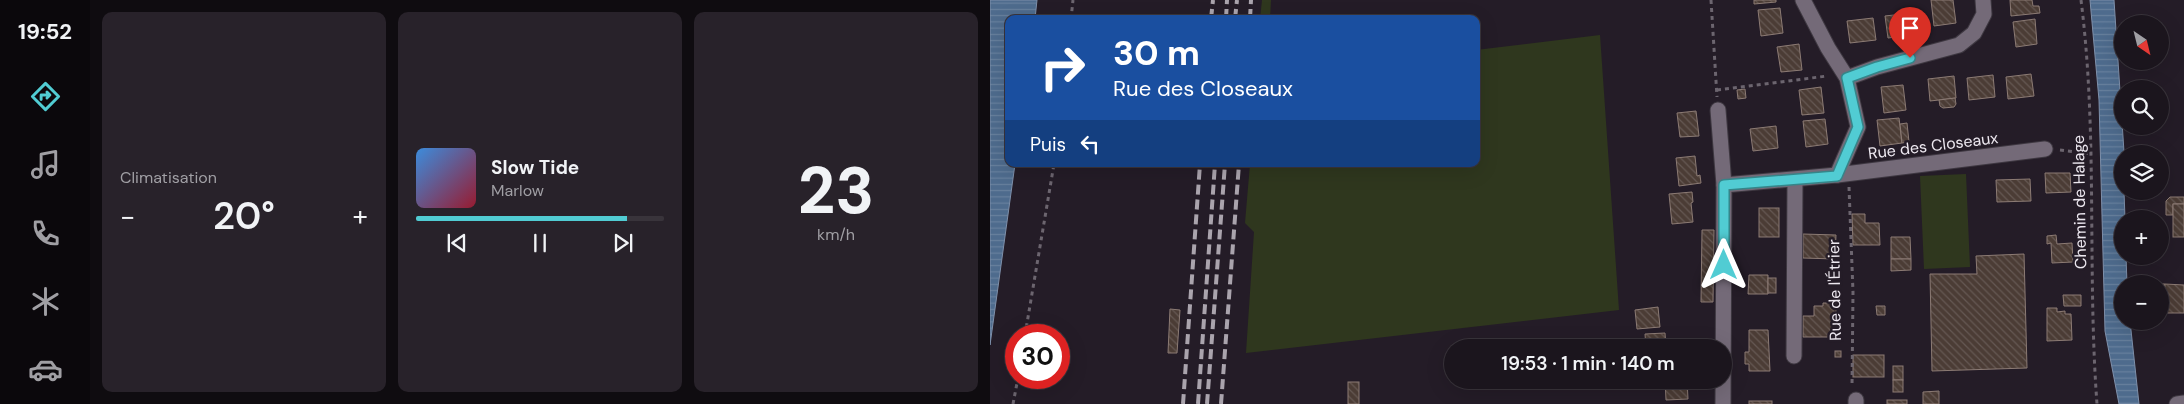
<!DOCTYPE html>
<html lang="fr">
<head>
<meta charset="utf-8">
<style>
	:root { --surface:#1b151d; --page:#28222a; --text:#f1f3f6; --muted:#a09fa4; --line:#39343b; --accent:#51ccd3 }
	body { margin:0; font-family:"DM Sans",sans-serif; background:var(--page); color:var(--text); height:100vh; display:flex; flex-direction:column; font-size:19px; white-space:nowrap }
	* { box-sizing:border-box; margin:0 }
	p { font-size:16px; color:var(--muted) }
	.icon { flex:none; width:28px; height:28px; fill:none; stroke:currentColor; stroke-width:2; stroke-linecap:round; stroke-linejoin:round }
	.map { position:relative; flex:1; overflow:hidden }
	.drawer { display:flex; flex-direction:column; gap:12px; padding:12px; background:#0f0c10; width:900px }
	.drawer>* { flex:none }
	.banner { position:absolute; left:15px; top:15px; width:475px; height:152px; border-radius:10px; box-shadow:0 5px 20px #0002,0 0 0 1px var(--line); background:#1a4fa0; color:#fff; overflow:hidden }
	.needle { width:32px; rotate:145deg }
	.buttons { position:absolute; left:1124px; top:15px; display:grid; gap:10px }
	.buttons a { display:grid; place-items:center; width:55px; height:55px; border-radius:50%; background:var(--surface); box-shadow:0 5px 20px #0002,0 0 0 1px var(--line); font-size:25px }
	.speed { position:absolute; left:15px; top:324px; display:flex; gap:10px; font-size:25px; font-weight:700; text-align:center }
	.speed>* { display:grid; place-content:center; width:65px; height:65px; border-radius:50%; background:var(--surface); box-shadow:0 5px 20px #0002,0 0 0 1px var(--line); line-height:1 }
	.speed .limit { border:8px solid #d22; background:#fff; color:#111 }
	.pin { position:absolute; display:grid; place-items:center; width:42px; height:42px; color:#fff; margin:-51px -21px; border-radius:50% 50% 50% 0; rotate:-45deg; box-shadow:0 0 5px #0007 }
	.pin .icon { rotate:45deg }
	.me { position:absolute; width:55px; margin:-28px; rotate:0deg; stroke-linejoin:round; filter:drop-shadow(0 0 4px #0008) }
	.turn { display:flex; align-items:center; gap:18px; height:105px; padding:0 25px; font-size:22px }
	.turn .icon { width:65px; height:65px; stroke-width:2.5 }
	.turn b { display:block; font-size:35px; line-height:42px }
	.then { display:flex; align-items:center; height:48px; padding:0 25px; background:#0003; gap:10px; font-size:19px }
	.big { font-size:38px; font-weight:600; line-height:1.1 }
	.drawer .card { flex:1; display:flex; flex-direction:column; justify-content:center; gap:8px; min-width:0; padding:0 18px; border-radius:10px; background:var(--page) }
	.drawer .dial { align-items:center; gap:0 }
	.dial b { font-size:65px; line-height:1 }
	.song { display:flex; align-items:center; gap:15px }
	.cover { width:60px; height:60px; border-radius:8px; background:linear-gradient(135deg,hsl(210 70% 55%),hsl(350 70% 35%)) }
	.played { height:5px; border-radius:2px; background:linear-gradient(90deg,var(--accent) 85%,var(--line) 85%) }
	.keys { display:flex; justify-content:space-around; direction:ltr }
	.heat { display:flex; justify-content:space-between; align-items:center; font-size:28px; direction:ltr }
	.drawer .tiles { flex:1; display:grid; gap:12px; grid-template-columns:repeat(3,1fr) }
	.trip { position:absolute; left:454px; top:339px; width:288px; height:50px; border-radius:25px; background:var(--surface); box-shadow:0 5px 20px #0002,0 0 0 1px var(--line); font-weight:600; line-height:50px; text-align:center }
	main { display:flex; flex:1; min-height:0 }
	.tabs { display:flex; flex-direction:column; width:90px; justify-content:space-around; align-items:center; background:#0b080c; color:var(--muted) }
	.tabs .icon { width:35px; height:35px }
	.tabs .active { color:var(--accent) }
	.tabs b { font-size:22px; color:var(--text) }
	.map>svg:first-child { display:block }
</style>
</head>
<body>
<main>
<nav class="tabs">
<b>19:52</b>
<svg class="icon active" aria-label="directions" viewBox="0 0 24 24"><path d="M12 3l9 9-9 9-9-9zM9 14v-3h6M13 9l2 2-2 2"/></svg>
<svg class="icon" aria-label="music" viewBox="0 0 24 24"><path d="M9 18V5l10-2v13"/><circle cx="6" cy="18" r="3"/><circle cx="16" cy="16" r="3"/></svg>
<svg class="icon" aria-label="phone" viewBox="0 0 24 24"><path d="M5 4h4l2 5-3 2q2 4 5 5l2-3 5 2v4C11 20 4 13 5 4z"/></svg>
<svg class="icon" aria-label="climate" viewBox="0 0 24 24"><path d="M12 3v18M4 7l16 10M4 17L20 7"/></svg>
<svg class="icon" aria-label="car" viewBox="0 0 24 24"><path d="M5 17H2v-5l4-1 3-4h7l3 4 3 1v5h-3M9 17h6M6 11h13"/><circle cx="7" cy="17" r="2"/><circle cx="17" cy="17" r="2"/></svg>
</nav>
<section class="drawer">
<div class="tiles">
<div class="card"><p>Climatisation</p>
<div class="heat"><a>−</a><b class="big">20°</b><a>+</a></div>
</div>
<div class="card">
<div class="song"><i class="cover"></i><div><b>Slow Tide</b><p>Marlow</p></div></div>
<div class="played"></div>
<div class="keys"><svg class="icon" aria-label="previous" viewBox="0 0 24 24"><path d="M18 5L8 12l10 7zM5 5v14"/></svg><svg class="icon" aria-label="pause" viewBox="0 0 24 24"><path d="M8 5v14M16 5v14"/></svg><svg class="icon" aria-label="next" viewBox="0 0 24 24"><path d="M6 5l10 7-10 7zM19 5v14"/></svg></div>
</div>
<div class="card dial"><b>23</b><p>km/h</p></div>
</div>
</section>
<div class="map">
<svg width="1194" height="404" viewBox="0 0 1194 404">
	<defs>
		<pattern id="water-rules" width="6" height="5" patternUnits="userSpaceOnUse" patternTransform="scale(1.25)"><rect width="6" height="5" fill="#4e6b8d"/><path d="M0 2.5h6" fill="none" stroke="#68809d"/></pattern>
		<pattern id="building-back-hatch" width="6" height="6" patternUnits="userSpaceOnUse" patternTransform="scale(1.25)"><rect width="6" height="6" fill="#4b3c35"/><path d="M-1 5l2 2M0 0l6 6M5-1l2 2" fill="none" stroke="#655853"/></pattern>
	</defs>
	<rect width="100%" height="100%" fill="#241c27"/>
	<g fill="#2f371e">
		<path d="M272,0h9l-1,19h-10z"/>
		<path d="M610,35l19,275 -373,43 8,-121 -9,-9 5,-59h226v-114z"/>
		<path d="M976,174l4,93 -46,2 -4,-93z"/>
	</g>
	<g fill="url(#water-rules)" stroke="#7e90ab">
		<path d="M0,0h47l-2,19h-26v145h6l-25,181z"/>
		<path d="M1100,0h24l10,152 -2,39h2l1,28h-3v37h4l1,28h-5v37h8l9,83h-20l-14,-73 -6,-231z"/>
	</g>
	<g fill="url(#building-back-hatch)" stroke="#8c7b74">
		<path d="M764,0h22v2l-22,2z"/>
		<path d="M941,0h22l3,23 -22,3z"/>
		<path d="M1020,0h22l1,6h6l1,7 -29,3z"/>
		<path d="M790,8l3,25 -22,3 -3,-26z"/>
		<path d="M921,13l2,22 -25,3 -3,-22z"/>
		<path d="M883,18l3,22 -26,3 -3,-22z"/>
		<path d="M1045,19l2,25 -21,3 -3,-25z"/>
		<path d="M809,44l3,26 -21,2 -4,-25z"/>
		<path d="M1041,74l3,22 -26,3 -2,-22z"/>
		<path d="M1003,75l2,22 -26,3 -2,-22z"/>
		<path d="M964,76l2,22 -26,3 -2,-22z"/>
		<path d="M913,85l3,25 -22,3 -3,-26z"/>
		<path d="M831,87l3,26 -22,2 -3,-25z"/>
		<path d="M755,89l1,9 -8,1 -1,-9z"/>
		<path d="M965,98l1,6 -2,3 -11,1 -3,-2 -1,-6z"/>
		<path d="M706,111l3,25 -19,1 -3,-24z"/>
		<path d="M909,118l3,25 -22,3 -3,-26z"/>
		<path d="M835,119l3,25 -22,3 -3,-26z"/>
		<path d="M917,123l2,19 -7,1 -2,-19z"/>
		<path d="M786,126l2,22 -25,3 -3,-22z"/>
		<path d="M705,156l2,20 3,-1 1,8 -22,3 -3,-28z"/>
		<path d="M1055,173h25l1,19 -25,1z"/>
		<path d="M1040,179l1,22 -34,1 -1,-22z"/>
		<path d="M702,192l1,10 -2,1 2,19 -21,2 -3,-30z"/>
		<path d="M1180,197h14v7h-11v11h-7v-14z"/>
		<rect x="1183" y="204" width="11" height="33"/>
		<rect x="769" y="208" width="20" height="29"/>
		<path d="M862,214h13v9h14l1,22h-27z"/>
		<path d="M712,230h12l-1,72h-12z"/>
		<path d="M813,234l33,1 -1,24 -32,-1z"/>
		<path d="M1066,235l1,9 15,-1 1,19 -21,1 -1,-20 -4,1v-8z"/>
		<path d="M901,237h19l1,22h-20z"/>
		<path d="M1034,254l3,114 -95,3 -2,-97h47l-1,-18z"/>
		<path d="M901,259h20v11l-20,1z"/>
		<path d="M759,275h19v19h-20z"/>
		<rect x="778" y="278" width="8" height="15"/>
		<path d="M1170,284h5l-1,29h-4z"/>
		<path d="M1175,284l19,1v28h-20z"/>
		<path d="M1073,295h18v11h-17z"/>
		<path d="M833,303h13v34h-33v-21h11v-10h9z"/>
		<path d="M886,306h9v9h-8z"/>
		<path d="M668,307l2,20 -23,2 -2,-19z"/>
		<path d="M1057,308h10v4l8,-1v3h6l1,26 -25,1z"/>
		<path d="M180,309l10,1 -3,43h-9z"/>
		<path d="M759,330h19l2,41h-21v-7h-4v-12h4z"/>
		<path d="M675,333l1,14 10,-1v2h-30l-1,-14z"/>
		<rect x="845" y="351" width="6" height="6"/>
		<rect x="863" y="355" width="31" height="22"/>
		<rect x="903" y="366" width="10" height="14"/>
		<path d="M675,380h22l1,19 -22,1z"/>
		<rect x="903" y="380" width="10" height="12"/>
		<rect x="358" y="382" width="11" height="22"/>
		<path d="M949,391v13h-16v-12z"/>
		<rect x="897" y="400" width="20" height="4"/>
		<rect x="759" y="401" width="23" height="3"/>
	</g>
	<g fill="none" stroke-linecap="round" stroke-linejoin="round">
		<g stroke="#3e3841" stroke-width="17">
			<g id="street">
				<path d="M813,0l25,48 19,30 11,49 -21,48"/>
				<path d="M857,78l30,-11 82,-22 15,-12 10,-19 -1,-14"/>
				<path d="M728,110l6,75"/>
				<path d="M804,356l1,-176"/>
				<path d="M733,404l1,-219 113,-10 208,-26"/>
				<path d="M866,404v-4"/>
			</g>
		</g>
		<g stroke="#3e3841" stroke-width="17">
			<path id="secondary" d="M1187,404l7,-1"/>
		</g>
		<g stroke="#6c656f" stroke-width="3" stroke-dasharray="4 4" stroke-linecap="butt">
			<path d="M721,0l6,97"/>
			<path d="M1091,0c17,134 6,270 16,404"/>
			<path d="M81,19l2,-19"/>
			<path d="M727,90l110,-14"/>
			<path d="M1070,150l32,4"/>
			<path d="M859,187l4,105 -1,94"/>
			<path d="M35,335l29,-171"/>
			<path d="M23,404l5,-26"/>
		</g>
		<use href="#street" stroke="#746a78" stroke-width="15"/>
		<use href="#secondary" stroke="#746a78" stroke-width="15"/>
		<g stroke="#aaa4ad" stroke-width="4" stroke-dasharray="10 5" stroke-linecap="butt">
			<path d="M221,19l2,-19"/>
			<path d="M236,19l1,-19"/>
			<path d="M245,19l2,-19"/>
			<path d="M260,19l1,-19"/>
			<path d="M193,404l17,-240"/>
			<path d="M208,404l17,-240"/>
			<path d="M217,404l18,-240"/>
			<path d="M231,404l18,-240"/>
		</g>
	</g>
	<g fill="none" stroke-linecap="round" stroke-linejoin="round">
		<g stroke="#358589" stroke-width="12">
			<path id="route" d="M734,265v-80l113,-9 21,-49 -11,-49 30,-11 33,-9"/>
		</g>
		<use href="#route" stroke="#51ccd3" stroke-width="9"/>
	</g>
	<g text-anchor="middle" stroke-width="5" stroke-linejoin="round" paint-order="stroke">
		<g font-size="16" fill="#ede8f0" stroke="#241c27">
			<text transform="translate(943 145) rotate(-7)" y="6">Rue des Closeaux</text>
			<text transform="translate(1089 202) rotate(-91)" y="6">Chemin de Halage</text>
			<text transform="translate(844 290) rotate(-91)" y="6">Rue de l'Étrier</text>
		</g>
	</g>
</svg>
<div class="buttons">
<a><svg class="needle" viewBox="-14 -14 28 28"><path d="M0-13l5 13h-10z" fill="#e53935"/><path d="M0 13l5-13h-10z" fill="#a09fa4"/></svg></a>
<a><svg class="icon" aria-label="search" viewBox="0 0 24 24"><circle cx="10" cy="10" r="6"/><path d="M15 15l6 6"/></svg></a>
<a><svg class="icon" aria-label="layers" viewBox="0 0 24 24"><path d="M12 4l9 5-9 5-9-5zM3 14l9 5 9-5"/></svg></a>
<a>+</a>
<a>−</a>
</div>
<div class="speed"><div class="limit">30</div></div>
<div class="pin" style="left:920px;top:58px;background:#d93025"><svg class="icon" aria-label="arrive" viewBox="0 0 24 24"><path d="M6 21V4h12l-3 4 3 4H6"/></svg></div>
<svg class="me" style="left:734px;top:265px" viewBox="-20 -20 40 40"><path d="M0-17L14 15 0 8-14 15z" fill="#51ccd3" stroke="#fff" stroke-width="4"/></svg>
<div class="trip">19:53 · 1 min · 140 m</div>
<div class="banner">
<div class="turn"><svg class="icon" aria-label="right" viewBox="0 0 24 24"><path d="M7 20v-9h11M14 6l5 5-5 5"/></svg><div><b>30 m</b>Rue des Closeaux</div></div>
<div class="then">Puis<svg class="icon" aria-label="left" viewBox="0 0 24 24"><path d="M17 20v-9H6M10 6l-5 5 5 5"/></svg></div>
</div>
</div>
</main>
</body>
</html>
